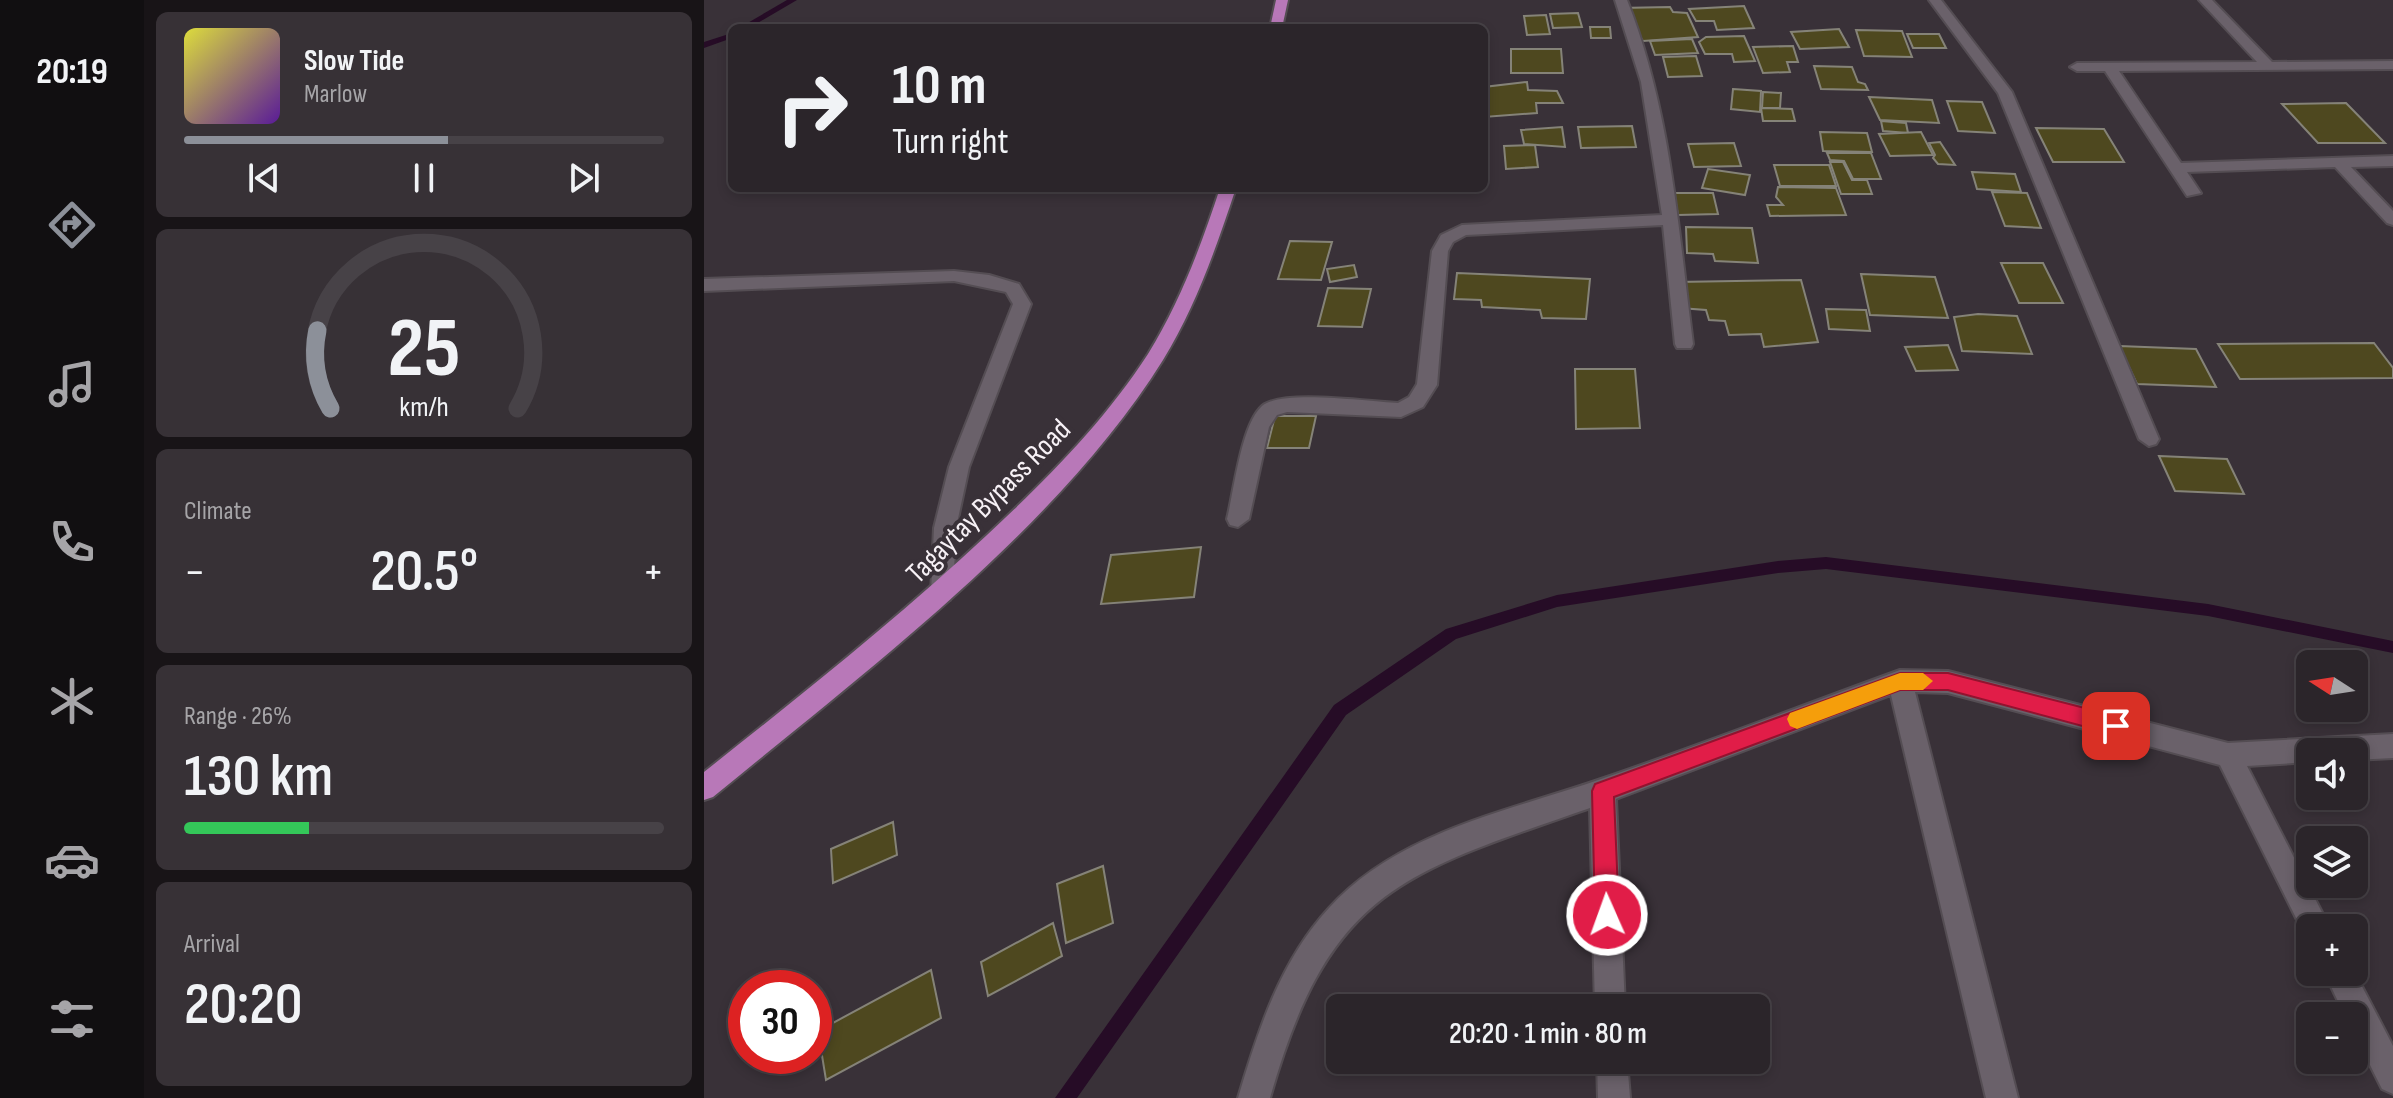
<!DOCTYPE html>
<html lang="en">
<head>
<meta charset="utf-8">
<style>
	:root { --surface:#2b252a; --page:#373136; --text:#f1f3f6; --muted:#a6a5a8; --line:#474247; --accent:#8c9099 }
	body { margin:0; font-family:"Sofia Sans Condensed",sans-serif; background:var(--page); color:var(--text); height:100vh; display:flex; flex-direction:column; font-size:30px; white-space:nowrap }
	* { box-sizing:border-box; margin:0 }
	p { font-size:26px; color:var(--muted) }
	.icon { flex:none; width:44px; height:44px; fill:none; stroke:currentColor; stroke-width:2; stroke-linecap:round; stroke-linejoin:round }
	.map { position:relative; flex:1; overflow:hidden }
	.side { display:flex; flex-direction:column; gap:12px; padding:12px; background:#181417; width:560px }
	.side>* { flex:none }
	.hud { position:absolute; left:24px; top:24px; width:760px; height:168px; border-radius:12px; box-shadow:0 4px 12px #0003,0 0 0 2px var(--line); background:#2b252a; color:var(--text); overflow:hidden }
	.needle { width:52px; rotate:282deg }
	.controls { position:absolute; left:1592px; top:650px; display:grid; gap:16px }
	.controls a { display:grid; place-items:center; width:72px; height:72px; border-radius:12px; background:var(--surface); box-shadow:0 4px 12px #0003,0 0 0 2px var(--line); font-size:40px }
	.speed { position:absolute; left:24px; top:970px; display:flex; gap:16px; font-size:40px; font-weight:700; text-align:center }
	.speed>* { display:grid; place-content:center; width:104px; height:104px; border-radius:50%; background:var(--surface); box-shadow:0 4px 12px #0003,0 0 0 2px var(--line); line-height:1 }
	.speed .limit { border:12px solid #d22; background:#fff; color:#111 }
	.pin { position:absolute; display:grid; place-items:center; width:68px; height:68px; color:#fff; margin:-34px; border-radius:16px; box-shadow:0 4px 12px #0006 }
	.me { position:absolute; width:88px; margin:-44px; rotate:358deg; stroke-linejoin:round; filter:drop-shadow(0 0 6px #0008) }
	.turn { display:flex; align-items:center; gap:28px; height:168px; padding:0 32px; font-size:36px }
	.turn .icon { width:104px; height:104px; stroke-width:2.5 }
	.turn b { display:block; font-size:56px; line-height:68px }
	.big { font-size:60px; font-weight:600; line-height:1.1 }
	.side .widget { flex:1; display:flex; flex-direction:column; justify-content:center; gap:12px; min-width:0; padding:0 28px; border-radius:12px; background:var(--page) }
	.side .dial { align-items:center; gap:0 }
	.dial svg { height:208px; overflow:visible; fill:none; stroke:var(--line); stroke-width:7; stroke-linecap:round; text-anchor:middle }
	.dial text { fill:var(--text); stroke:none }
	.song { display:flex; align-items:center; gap:24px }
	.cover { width:96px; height:96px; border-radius:12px; background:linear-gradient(135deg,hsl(60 70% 55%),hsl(270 70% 35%)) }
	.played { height:8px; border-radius:4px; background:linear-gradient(90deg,var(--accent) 55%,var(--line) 55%) }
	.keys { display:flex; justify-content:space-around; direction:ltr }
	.heat { display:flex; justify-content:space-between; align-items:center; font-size:44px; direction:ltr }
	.charge { height:12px; border-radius:6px; background:linear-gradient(90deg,#34c759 26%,var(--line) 0) }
	.trip { position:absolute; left:622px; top:994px; width:444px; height:80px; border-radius:12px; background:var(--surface); box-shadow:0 4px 12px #0003,0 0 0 2px var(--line); font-weight:600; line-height:80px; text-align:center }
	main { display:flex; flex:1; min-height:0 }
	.tab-bar { display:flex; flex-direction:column; width:144px; justify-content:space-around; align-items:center; background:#110f11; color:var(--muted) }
	.tab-bar .icon { width:56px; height:56px }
	.tab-bar .on { color:var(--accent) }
	.tab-bar b { font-size:36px; color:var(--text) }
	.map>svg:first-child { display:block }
</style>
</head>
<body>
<main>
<nav class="tab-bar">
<b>20:19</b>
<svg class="icon on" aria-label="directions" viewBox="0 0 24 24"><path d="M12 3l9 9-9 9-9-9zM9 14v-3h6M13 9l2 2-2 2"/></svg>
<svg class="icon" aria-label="music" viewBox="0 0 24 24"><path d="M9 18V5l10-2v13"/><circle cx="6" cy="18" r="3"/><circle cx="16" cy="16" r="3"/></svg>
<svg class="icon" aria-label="phone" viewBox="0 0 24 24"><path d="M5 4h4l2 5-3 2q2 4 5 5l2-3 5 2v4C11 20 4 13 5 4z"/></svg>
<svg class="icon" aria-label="climate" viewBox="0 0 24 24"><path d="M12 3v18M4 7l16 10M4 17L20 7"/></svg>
<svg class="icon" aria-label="car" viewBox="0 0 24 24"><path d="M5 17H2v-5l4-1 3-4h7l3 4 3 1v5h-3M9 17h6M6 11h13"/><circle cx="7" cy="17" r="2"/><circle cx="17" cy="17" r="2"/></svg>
<svg class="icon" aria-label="filters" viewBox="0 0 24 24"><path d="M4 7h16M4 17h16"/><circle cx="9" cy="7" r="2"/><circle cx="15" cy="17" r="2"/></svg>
</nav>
<section class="side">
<div class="widget">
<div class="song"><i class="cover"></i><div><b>Slow Tide</b><p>Marlow</p></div></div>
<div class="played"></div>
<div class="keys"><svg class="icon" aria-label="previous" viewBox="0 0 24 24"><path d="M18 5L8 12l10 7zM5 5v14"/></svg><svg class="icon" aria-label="pause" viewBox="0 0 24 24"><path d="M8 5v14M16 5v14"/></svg><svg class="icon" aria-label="next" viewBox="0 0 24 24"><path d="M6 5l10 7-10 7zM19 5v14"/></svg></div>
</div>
<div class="widget dial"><svg viewBox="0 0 100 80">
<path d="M14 69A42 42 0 1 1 86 69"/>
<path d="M14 69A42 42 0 0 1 9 39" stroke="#8c9099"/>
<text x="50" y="56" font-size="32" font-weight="700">25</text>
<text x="50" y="72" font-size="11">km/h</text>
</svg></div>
<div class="widget"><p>Climate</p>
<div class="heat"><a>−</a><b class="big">20.5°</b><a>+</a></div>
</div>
<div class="widget"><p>Range · 26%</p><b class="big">130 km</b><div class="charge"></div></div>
<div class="widget"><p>Arrival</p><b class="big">20:20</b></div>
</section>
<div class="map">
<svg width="1689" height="1098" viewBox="0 0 1689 1098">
	<rect width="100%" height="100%" fill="#393138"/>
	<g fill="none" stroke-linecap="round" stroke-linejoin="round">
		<g fill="#260c26" fill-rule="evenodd">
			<path d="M83,0h10l-48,28h-10z"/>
			<path d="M28,33v5l-28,10v-6z"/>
			<path d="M1122,557l382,47 185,37v12l-185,-37 -382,-47 -48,4 -221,34 -101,32 -110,76 -269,383h-22l279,-393 112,-76 111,-34 221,-34z"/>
		</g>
	</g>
	<g fill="#4e481f" stroke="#858378" stroke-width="2">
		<path d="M1040,6l10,22 -37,2 -3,-9h-18l-7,-12z"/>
		<path d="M966,7l3,5 14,1 11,24 -55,4 -23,-33z"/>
		<path d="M874,13l4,14 -29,1 -3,-14z"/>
		<path d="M842,15l4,19 -23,1 -3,-19z"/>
		<path d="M886,27h20l1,11h-20z"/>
		<path d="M1135,29l10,18 -49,2 -9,-17z"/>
		<path d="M1152,30l46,1 10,26 -48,-1z"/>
		<path d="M1203,34h32l7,14h-33z"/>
		<path d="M1040,36l11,25 -21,1 -2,-8h-27l-6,-12 7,-5z"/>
		<path d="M988,39l6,14 -43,2 -5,-14z"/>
		<path d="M1089,46l5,16h-11l3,10 -27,1 -10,-26z"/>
		<path d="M807,49h50l2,24h-52z"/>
		<path d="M992,56l6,20 -34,1 -5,-20z"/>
		<path d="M1110,66l38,1 6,15 7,2 3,6 -47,-1z"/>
		<path d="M823,82l1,8 29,1 6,12h-27l1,10 -53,4v-30z"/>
		<path d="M1029,89l28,2 -1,21 -29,-3z"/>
		<path d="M1059,92l18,1 -1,15h-18z"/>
		<path d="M1165,97l63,3 7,23 -59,-3z"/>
		<path d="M1243,101l35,1 13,31 -37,-2z"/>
		<path d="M1642,103l39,40h-67l-36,-39z"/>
		<path d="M1057,108l31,1 3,12h-32z"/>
		<path d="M1177,121l25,2 2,10 -25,-2z"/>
		<path d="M928,126l4,21 -55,1 -3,-21z"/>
		<path d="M858,127l3,20 -41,-3 -3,-14z"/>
		<path d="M1332,128l68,1 20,33h-71z"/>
		<path d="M1116,132l47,1 5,19 -49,-1z"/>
		<path d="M1217,132l12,23 -43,1 -11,-22z"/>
		<path d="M1236,142l15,23 -17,-1 -5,-6 2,-3 -6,-12z"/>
		<path d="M1030,143l7,23 -47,1 -6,-23z"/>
		<path d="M831,145l3,22 -32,2 -2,-23z"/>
		<path d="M1123,153h44l10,26h-28l-9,-18 -14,-1z"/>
		<path d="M1126,162h13l9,18h15l5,14h-31z"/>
		<path d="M1070,165h55l7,21h-56z"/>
		<path d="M1004,169l42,6 -5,20 -43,-7z"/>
		<path d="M1268,172l43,2 6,18 -44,-3z"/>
		<path d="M1074,187l58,1 10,27 -76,1 -3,-11h16l-7,-8z"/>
		<path d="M1288,192l35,1 14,35 -36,-2z"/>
		<path d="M970,193h39l5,21 -40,1z"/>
		<path d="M982,227l66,1 6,35 -43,-2 -2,-7 -26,-1z"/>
		<path d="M586,241l42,1 -11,38 -43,-1z"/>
		<path d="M1297,263h42l20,40h-44z"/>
		<path d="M650,265l3,12 -27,5 -3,-13z"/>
		<path d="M753,273l133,6 -4,40 -44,-1 -2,-8 -58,-3 -1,-7 -27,-1z"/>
		<path d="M1157,274l74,3 13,41 -78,-3z"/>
		<path d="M1097,280l17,62 -54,5 -3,-13 -32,1 -4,-14 -16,-1 -3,-10 -26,-2 -3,-26z"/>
		<path d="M624,288l43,1 -9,38 -44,-1z"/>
		<path d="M1122,309l40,1 4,21 -41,-2z"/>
		<path d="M1274,314l39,2 15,38 -70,-3 -8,-34z"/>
		<path d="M1670,343l19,25v10l-153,1 -22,-35z"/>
		<path d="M1244,345l10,25 -42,1 -11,-24z"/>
		<path d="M1415,346l77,3 20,38 -79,-3z"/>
		<path d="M871,369h60l5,59 -64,1z"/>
		<path d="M571,416h41l-7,32h-42z"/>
		<path d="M1455,456l68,3 17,35 -69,-3z"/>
		<path d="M497,547l-7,50 -93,7 10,-49z"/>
		<path d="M189,822l4,33 -64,28 -2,-34z"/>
		<path d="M399,866l10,57 -47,20 -9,-59z"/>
		<path d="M349,923l9,33 -74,40 -7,-34z"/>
		<path d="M227,970l10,48 -115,62 -8,-49z"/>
	</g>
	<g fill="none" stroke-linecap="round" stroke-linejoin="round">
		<g stroke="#544d53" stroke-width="4">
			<g id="minor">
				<path d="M911,0h12c44,111 51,227 66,344l-2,4h-14l-2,-4 -12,-119 -197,10 -13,7 -5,9 -11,134 -14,22 -22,10 -114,-5 -10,3 -8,12 -20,92 -11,8 -8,-2 -3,-6c7,-28 14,-94 35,-113 20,-17 108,-4 136,-3l11,-6 8,-13 15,-133 9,-16 21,-10 200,-10 -21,-133z"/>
				<path d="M1225,0h12l71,92 147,347 -3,5 -7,2 -10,-7 -141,-346z"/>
				<path d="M1495,0h13l60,62 121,-1v8l-274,2 62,92 212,-7v10l-42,1 42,44v14l-6,-2 -52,-56 -148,5 14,21 -14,3 -82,-125h-28l-7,-4 7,-4 180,-1z"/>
				<path d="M250,271l35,4 30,9 12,20 -62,163 -13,61 -3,65 -3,7 -8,2 -8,-2 -3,-7 3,-65 15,-61 64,-163 -7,-12 -52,-11 -250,10v-12z"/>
				<path d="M1196,670l48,1 280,72 165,-9v24l-39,2v-8h-44v10l-63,4 83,162h-20v12l-4,-2 -86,-173 -272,-72 -33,-1 103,406h-32l-95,-403 -275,104 9,209h-30l-5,-200c-189,66 -261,82 -320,290h-32c20,-67 42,-137 91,-190 70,-77 181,-97 275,-130 99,-34 197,-72 296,-108z"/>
				<path d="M1650,971l39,75v48l-11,-5 -28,-56v-17h-9l-21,-44z"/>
				<path d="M893,1060h30l3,38h-32z"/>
			</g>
		</g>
		<g stroke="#544d53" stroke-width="4">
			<g id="primary">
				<path d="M572,0h12l-6,28h-12z"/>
				<path d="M516,188h16c-20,60 -40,118 -73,172 -104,167 -298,312 -450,437l-9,3v-28c97,-77 193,-153 283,-237 59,-55 117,-113 161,-181 32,-52 53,-108 72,-166z"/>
			</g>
		</g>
		<use href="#minor" fill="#6a616a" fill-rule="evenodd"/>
		<use href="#primary" fill="#b878b8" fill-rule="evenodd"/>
	</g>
	<path fill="#e11d48" stroke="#92132f" stroke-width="2" d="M1196,673h48l168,43 7,3 3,7 -3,6 -7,3 -168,-45h-48l-286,107 5,118 -4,8 -8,4 -8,-4 -4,-8 -3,-124 3,-7z"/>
	<path fill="#f59e0b" d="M1196,673h23l10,8 -10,9h-23l-103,39 -7,-3 -3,-7 3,-6z"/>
	<g text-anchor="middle" stroke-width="8" stroke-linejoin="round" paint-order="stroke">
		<g font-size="30" fill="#f7f1f6" stroke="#393138">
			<text transform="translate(284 501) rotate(-45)" y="10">Tagaytay Bypass Road</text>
		</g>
	</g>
</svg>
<div class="controls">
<a><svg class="needle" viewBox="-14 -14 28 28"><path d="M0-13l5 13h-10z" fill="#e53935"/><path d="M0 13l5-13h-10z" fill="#a6a5a8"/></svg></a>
<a><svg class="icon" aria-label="sound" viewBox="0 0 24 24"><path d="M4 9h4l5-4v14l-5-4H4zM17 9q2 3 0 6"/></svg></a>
<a><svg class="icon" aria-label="layers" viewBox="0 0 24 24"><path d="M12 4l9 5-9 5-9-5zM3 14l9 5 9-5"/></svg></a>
<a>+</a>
<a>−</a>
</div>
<div class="speed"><div class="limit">30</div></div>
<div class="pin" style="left:1412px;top:726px;background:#d93025"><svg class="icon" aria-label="arrive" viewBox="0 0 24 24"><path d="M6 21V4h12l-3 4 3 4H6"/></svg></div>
<svg class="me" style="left:903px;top:915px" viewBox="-20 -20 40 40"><circle r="17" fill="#e11d48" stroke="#fff" stroke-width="3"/><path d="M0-11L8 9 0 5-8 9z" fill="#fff"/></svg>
<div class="trip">20:20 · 1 min · 80 m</div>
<div class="hud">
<div class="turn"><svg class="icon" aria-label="right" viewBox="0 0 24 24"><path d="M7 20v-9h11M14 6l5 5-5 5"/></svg><div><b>10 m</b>Turn right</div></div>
</div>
</div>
</main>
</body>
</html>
